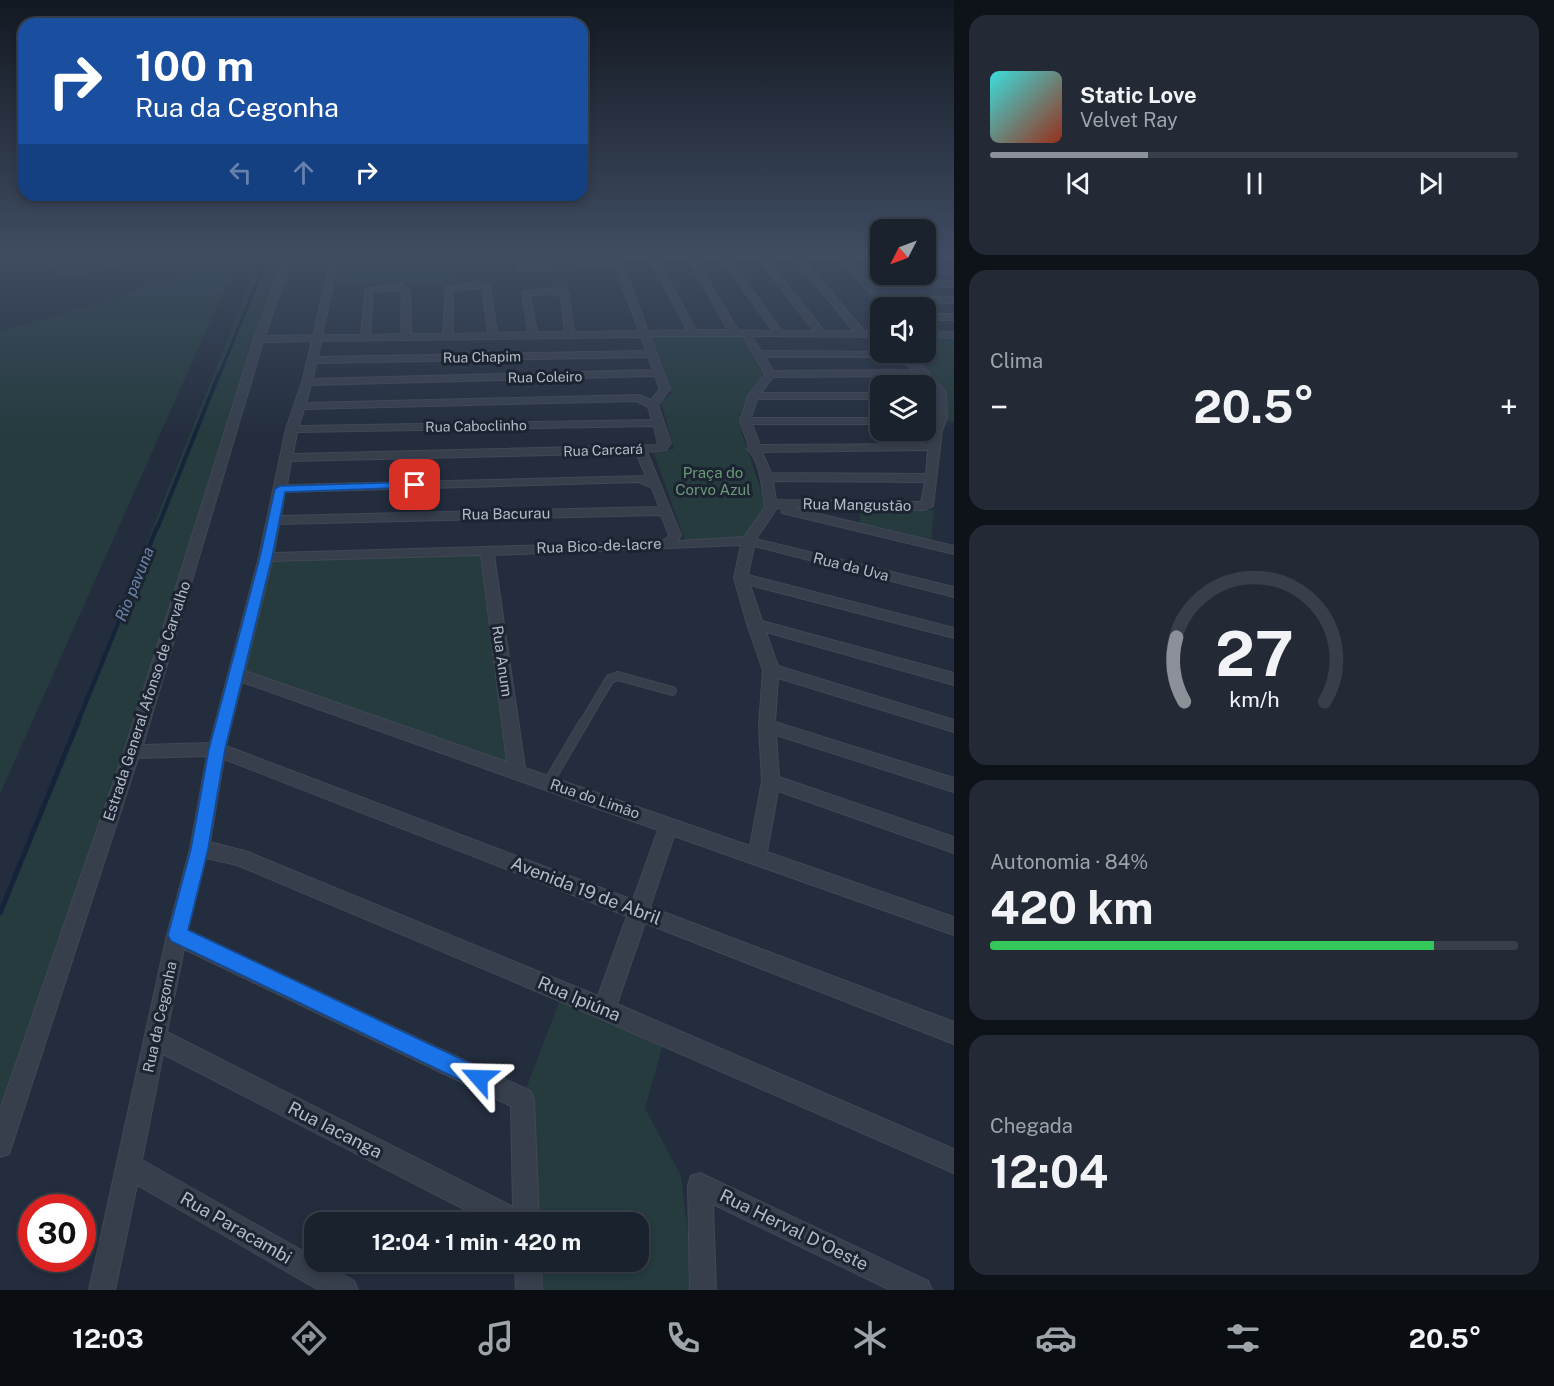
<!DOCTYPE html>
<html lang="pt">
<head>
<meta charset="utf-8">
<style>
	:root { --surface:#1a222e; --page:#232a36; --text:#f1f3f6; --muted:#9fa4aa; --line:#383f4a; --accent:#8c9099 }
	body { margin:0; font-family:"Public Sans",sans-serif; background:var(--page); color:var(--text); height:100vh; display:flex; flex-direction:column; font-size:22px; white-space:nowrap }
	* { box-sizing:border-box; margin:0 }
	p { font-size:20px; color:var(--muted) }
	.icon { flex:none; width:33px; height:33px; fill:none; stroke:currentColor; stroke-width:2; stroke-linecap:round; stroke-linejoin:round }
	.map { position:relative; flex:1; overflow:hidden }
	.panel { display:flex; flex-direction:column; gap:15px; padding:15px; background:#0e1319; width:600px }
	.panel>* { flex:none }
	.banner { position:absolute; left:18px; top:18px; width:570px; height:183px; border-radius:18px; box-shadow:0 3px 9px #0003,0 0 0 2px var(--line); background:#1a4fa0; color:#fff; overflow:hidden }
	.needle { width:39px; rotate:228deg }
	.buttons { position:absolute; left:870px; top:219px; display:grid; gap:12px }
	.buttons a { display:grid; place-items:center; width:66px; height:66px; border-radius:12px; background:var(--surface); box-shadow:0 3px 9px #0003,0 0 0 2px var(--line); font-size:30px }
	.speed { position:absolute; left:18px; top:1194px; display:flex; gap:12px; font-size:30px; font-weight:700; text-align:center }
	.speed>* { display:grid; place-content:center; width:78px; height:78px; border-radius:50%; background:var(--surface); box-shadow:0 3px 9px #0003,0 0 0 2px var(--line); line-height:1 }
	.speed .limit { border:9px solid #d22; background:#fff; color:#111 }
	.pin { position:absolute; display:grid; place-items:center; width:51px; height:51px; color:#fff; margin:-26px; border-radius:12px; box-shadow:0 3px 9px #0006 }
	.me { position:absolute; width:66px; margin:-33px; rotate:295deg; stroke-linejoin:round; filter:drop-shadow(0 0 4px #0008) }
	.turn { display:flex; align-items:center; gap:21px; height:126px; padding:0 18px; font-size:27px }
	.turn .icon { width:78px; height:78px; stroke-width:2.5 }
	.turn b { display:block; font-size:42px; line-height:51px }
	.lanes { display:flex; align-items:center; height:57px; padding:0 18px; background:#0003; justify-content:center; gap:30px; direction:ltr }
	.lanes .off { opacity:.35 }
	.big { font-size:45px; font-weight:700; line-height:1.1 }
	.panel .card { flex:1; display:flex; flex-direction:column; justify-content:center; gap:9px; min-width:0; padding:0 21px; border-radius:18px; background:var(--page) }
	.panel .dial { align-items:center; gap:0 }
	.dial svg { height:156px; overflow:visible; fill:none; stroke:var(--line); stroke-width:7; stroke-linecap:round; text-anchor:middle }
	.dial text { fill:var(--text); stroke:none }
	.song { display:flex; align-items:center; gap:18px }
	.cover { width:72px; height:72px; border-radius:9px; background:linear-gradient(135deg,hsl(180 70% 55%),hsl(10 70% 35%)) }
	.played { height:6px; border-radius:3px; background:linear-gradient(90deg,var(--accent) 30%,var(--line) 30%) }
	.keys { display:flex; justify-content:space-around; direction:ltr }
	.heat { display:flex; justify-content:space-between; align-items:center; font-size:33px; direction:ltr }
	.charge { height:9px; border-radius:4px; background:linear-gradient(90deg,#34c759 84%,var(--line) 0) }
	.trip { position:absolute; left:304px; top:1212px; width:345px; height:60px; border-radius:18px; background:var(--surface); box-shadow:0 3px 9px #0003,0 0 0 2px var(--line); font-weight:700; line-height:60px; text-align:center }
	.dock { display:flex; height:96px; justify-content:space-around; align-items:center; background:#0a0e12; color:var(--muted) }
	.dock .icon { width:42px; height:42px }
	.dock .on { color:var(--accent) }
	.dock b { font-size:27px; color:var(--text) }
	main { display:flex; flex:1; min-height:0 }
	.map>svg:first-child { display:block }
</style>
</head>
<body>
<main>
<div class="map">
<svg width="954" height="1290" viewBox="0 0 954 1290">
	<rect width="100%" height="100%" fill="#232d3d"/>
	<g fill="#253b3e">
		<path d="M26,255h145l-103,23z"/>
		<path d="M261,255h24l-159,494 -126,361v-197z"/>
		<path d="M342,255h108l2,28 -115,1z"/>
		<path d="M238,259l-238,535v-462z"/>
		<path d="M741,335l22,37c-6,17 -19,28 -23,46 -3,8 21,69 25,84l-1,5 -20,30 -59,3 -32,-89 21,-2 -13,-48 11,-7 -23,-58z"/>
		<path d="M926,336h28v86l-9,-1v-26l-18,-21 -2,-10z"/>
		<path d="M860,509l74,1 -3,34 -71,-17z"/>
		<path d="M484,552l26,213 -269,-93 29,-114z"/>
		<path d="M563,992l102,45 -20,71 36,68 14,114h-164l-1,-28h109v-40h-111l-6,-123z"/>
	</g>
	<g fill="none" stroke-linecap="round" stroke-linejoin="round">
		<path stroke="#16243b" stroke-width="3" d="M219,376l49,-121"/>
		<path stroke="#16243b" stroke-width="4" d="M157,529l62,-155"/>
		<path stroke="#16243b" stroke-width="4.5" d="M77,724l80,-197"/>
		<path stroke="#16243b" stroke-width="5" d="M0,913l78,-191"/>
		<g stroke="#404856" stroke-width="10">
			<path id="lane-far1" d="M583,724l27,-45 8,-3 54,15"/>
		</g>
		<g stroke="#404856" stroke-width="11">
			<path id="lane" d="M548,783l36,-61"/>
		</g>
		<g stroke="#404856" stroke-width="2">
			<g id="street">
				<path d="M285,255h8l-28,81 48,-1 19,-80h8l-18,80h39l5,-47 36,-4 8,5 1,45h32l3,-47 35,-5 9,5 7,46 31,-1 -6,-41 40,-3 6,4 6,40 65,-1 -23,-62 -96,1 -4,-2 4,-2 95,-1 -4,-10h269v4h-33l8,9h25v4l-20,1 7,8h87v6h-82l3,4 -4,3 -32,-34h-35l60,71h16v6l-128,-1 9,15 137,1 24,13 24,28 1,24 -5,14 -9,75 -9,4 -130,-2 160,38v8l-172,-41 -1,-5h-4l-21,31 198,48v10l-200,-51 -6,29 206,53v10l-204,-53 12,36 192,52v12l-188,-53 12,34 176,54v12l-176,-54 -3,44 179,56v14l-178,-57 3,42 175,60v16l-176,-62 -11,61 187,65v18l-280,-99 -24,71 304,115v22l-309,-121 -28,81 337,145v24l-399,-174 -318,-134 -31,-7 -18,72 342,161 4,8 5,123h-50l-326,-168 -21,106 173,98v4h6l33,19 4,9h-39l-182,-105 -22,105h-26l78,-355 23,-86 17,-93 -69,2 -126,387 -3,9 -9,3v-47l124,-358 130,-413zM621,260h29l37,70 -39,1zM658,260h30l40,70h-32zM696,260h26l51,71 -35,-1zM730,260h29l55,71h-32zM767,260h29l58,71h-30zM482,288l6,45 -35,1v-43zM402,290l-1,44 -31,1 3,-43zM560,294l5,38h-28l-7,-37zM650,336h93l22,38 -17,22 -8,25 9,26 -2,2c14,12 15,41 18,58l-21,30 -66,4 3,-6 -34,-83 19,-2 5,-7 -13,-38 12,-16zM641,337l5,14 -328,6 3,-16zM312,341l-10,41 -16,47 -27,128 -49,186 -67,2 120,-403zM648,357l5,13 -340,9 3,-16zM765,357h127l23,13 -142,1zM655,376l5,13 -9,11 -12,-5 -333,8 5,-18zM921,376l14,16 -9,1v6h10l1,18 -3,7 -8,-4v8l4,4 -1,12 -169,1 -8,-21h128v-6h-129l6,-19h123v-6h-119l12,-16zM637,401l11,6 4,13 -353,6 5,-17zM654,426l4,19 -365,9 4,-22zM928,450l-2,24 -155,-1 -9,-21zM636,453l10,23 -359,9 4,-24zM773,481l152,1 -4,20 -145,-2zM639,482l13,6 7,19 -378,9 4,-24zM661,515l8,20 -3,4 -7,3 -385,11 5,-29zM741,545l-7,33 13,46 16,46 -4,56 3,55 -12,65 -225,-78 -31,-213zM481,555l26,207 -262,-91 27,-110zM242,682l416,148 -25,70 -407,-154zM224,759l403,157 -29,80 -350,-144 -38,-10zM184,949l327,157 2,101 -346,-175z"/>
				<rect x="926" y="255" width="28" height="3"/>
				<rect x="926" y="268" width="28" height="4"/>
				<path d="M954,297v6l-74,1 -4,-3 4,-3z"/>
				<rect x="926" y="314" width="28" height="6"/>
				<path d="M926,331l28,1v6l-28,-1z"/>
				<path d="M700,1173l228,108 4,9h-42l-177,-86 3,86h-26l-2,-105 3,-9z"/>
				<path d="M515,1262h26l1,28h-26z"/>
			</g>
		</g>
		<use href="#lane-far1" stroke="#373f4d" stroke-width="8"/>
		<use href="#lane" stroke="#373f4d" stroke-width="9"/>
		<use href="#street" fill="#373f4d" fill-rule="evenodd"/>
	</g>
	<linearGradient id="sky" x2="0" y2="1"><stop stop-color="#131922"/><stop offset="0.58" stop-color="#3f4c62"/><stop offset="1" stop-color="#3f4c62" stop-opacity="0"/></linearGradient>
	<rect width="954" height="436" fill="url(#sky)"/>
	<path fill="#1a73e8" stroke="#114b97" stroke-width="1.5" d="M415,482h4v5l-134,5 -13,65 -47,192 -17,100 -20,81 298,141 3,7 -3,8 -7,3 -308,-148 -3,-6 23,-86 18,-100 51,-192 15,-68 5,-3z"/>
	<g text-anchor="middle" stroke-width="6" stroke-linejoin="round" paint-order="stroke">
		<g font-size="14" fill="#b3bac9" stroke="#1c2432">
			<text transform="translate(482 357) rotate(-1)" y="5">Rua Chapim</text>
			<text transform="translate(545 377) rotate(-1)" y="5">Rua Coleiro</text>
			<text transform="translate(476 426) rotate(-1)" y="5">Rua Caboclinho</text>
			<text transform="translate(603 450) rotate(-2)" y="5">Rua Carcará</text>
		</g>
		<g font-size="15" fill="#699a76" stroke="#1c2432">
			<text x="713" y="478">Praça do<tspan x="713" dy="17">Corvo Azul</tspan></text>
		</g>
		<g font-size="15" fill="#b3bac9" stroke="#1c2432">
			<text transform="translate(857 505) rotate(1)" y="5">Rua Mangustão</text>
			<text transform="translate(506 514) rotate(-1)" y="5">Rua Bacurau</text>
			<text transform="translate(599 546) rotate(-2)" y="5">Rua Bico-de-lacre</text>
			<text transform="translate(851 567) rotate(14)" y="5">Rua da Uva</text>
			<text transform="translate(502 661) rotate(82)" y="5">Rua Anum</text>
			<text transform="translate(147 701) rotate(-72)" y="5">Estrada General Afonso de Carvalho</text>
			<text transform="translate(595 799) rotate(19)" y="5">Rua do Limão</text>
			<text transform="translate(160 1017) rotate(-78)" y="5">Rua da Cegonha</text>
		</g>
		<g font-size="16" font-style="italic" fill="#6b83a8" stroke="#1c2432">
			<text transform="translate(134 584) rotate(-68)" y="6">Rio pavuna</text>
		</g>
		<g font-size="18" fill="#b3bac9" stroke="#1c2432">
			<text transform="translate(586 891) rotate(21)" y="6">Avenida 19 de Abril</text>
			<text transform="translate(579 999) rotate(23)" y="6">Rua Ipiúna</text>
			<text transform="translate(335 1130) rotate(27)" y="6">Rua Iacanga</text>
			<text transform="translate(236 1228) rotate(30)" y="6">Rua Paracambi</text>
			<text transform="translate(794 1230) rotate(26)" y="6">Rua Herval D'Oeste</text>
		</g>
	</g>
</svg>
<div class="buttons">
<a><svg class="needle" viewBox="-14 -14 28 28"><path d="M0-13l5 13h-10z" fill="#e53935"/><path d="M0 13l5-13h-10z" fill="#9fa4aa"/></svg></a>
<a><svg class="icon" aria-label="sound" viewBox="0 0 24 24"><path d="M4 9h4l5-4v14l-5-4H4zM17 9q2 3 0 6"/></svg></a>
<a><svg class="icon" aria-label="layers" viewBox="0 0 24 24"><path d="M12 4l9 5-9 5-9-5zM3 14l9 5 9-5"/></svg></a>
</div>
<div class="speed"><div class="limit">30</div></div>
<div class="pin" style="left:415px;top:485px;background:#d93025"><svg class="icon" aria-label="arrive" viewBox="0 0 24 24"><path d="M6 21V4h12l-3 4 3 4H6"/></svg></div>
<svg class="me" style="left:479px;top:1078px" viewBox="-20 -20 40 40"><path d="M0-17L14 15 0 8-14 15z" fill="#1a73e8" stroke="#fff" stroke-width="4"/></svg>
<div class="trip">12:04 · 1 min · 420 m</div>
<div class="banner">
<div class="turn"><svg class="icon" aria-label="right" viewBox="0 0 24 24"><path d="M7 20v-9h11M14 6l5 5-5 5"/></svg><div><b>100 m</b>Rua da Cegonha</div></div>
<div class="lanes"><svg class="icon off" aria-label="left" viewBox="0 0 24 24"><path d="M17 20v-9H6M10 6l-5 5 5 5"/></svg><svg class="icon off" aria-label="ahead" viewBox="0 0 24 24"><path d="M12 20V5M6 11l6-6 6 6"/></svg><svg class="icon" aria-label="right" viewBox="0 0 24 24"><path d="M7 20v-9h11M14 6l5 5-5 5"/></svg></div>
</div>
</div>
<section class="panel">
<div class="card">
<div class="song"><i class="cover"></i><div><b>Static Love</b><p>Velvet Ray</p></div></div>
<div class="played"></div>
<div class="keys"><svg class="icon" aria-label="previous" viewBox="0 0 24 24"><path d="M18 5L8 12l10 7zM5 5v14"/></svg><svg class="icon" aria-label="pause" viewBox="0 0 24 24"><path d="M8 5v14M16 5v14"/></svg><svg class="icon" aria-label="next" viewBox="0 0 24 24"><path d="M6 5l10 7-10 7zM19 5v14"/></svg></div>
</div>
<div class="card"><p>Clima</p>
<div class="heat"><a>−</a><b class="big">20.5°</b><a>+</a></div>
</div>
<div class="card dial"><svg viewBox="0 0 100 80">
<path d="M14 69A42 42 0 1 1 86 69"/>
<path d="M14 69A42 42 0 0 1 10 36" stroke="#8c9099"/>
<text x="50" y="56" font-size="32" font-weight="700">27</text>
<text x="50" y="72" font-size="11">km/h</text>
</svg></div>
<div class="card"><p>Autonomia · 84%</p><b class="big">420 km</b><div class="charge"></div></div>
<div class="card"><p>Chegada</p><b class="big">12:04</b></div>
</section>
</main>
<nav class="dock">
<b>12:03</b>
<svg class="icon on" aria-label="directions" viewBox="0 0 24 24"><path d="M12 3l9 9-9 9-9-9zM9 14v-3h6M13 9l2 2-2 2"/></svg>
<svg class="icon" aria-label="music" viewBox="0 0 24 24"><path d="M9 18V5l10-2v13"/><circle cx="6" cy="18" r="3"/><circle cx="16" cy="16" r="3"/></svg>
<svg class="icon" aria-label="phone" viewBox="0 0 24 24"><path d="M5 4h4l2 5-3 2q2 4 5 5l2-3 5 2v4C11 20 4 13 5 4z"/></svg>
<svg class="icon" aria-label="climate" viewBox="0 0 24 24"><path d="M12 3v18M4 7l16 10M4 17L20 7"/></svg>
<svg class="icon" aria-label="car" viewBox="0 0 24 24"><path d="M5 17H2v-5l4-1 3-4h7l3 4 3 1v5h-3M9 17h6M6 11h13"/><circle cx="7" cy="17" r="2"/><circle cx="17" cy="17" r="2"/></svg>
<svg class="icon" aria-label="filters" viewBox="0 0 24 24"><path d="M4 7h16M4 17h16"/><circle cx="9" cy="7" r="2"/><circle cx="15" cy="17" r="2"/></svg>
<b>20.5°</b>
</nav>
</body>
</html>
